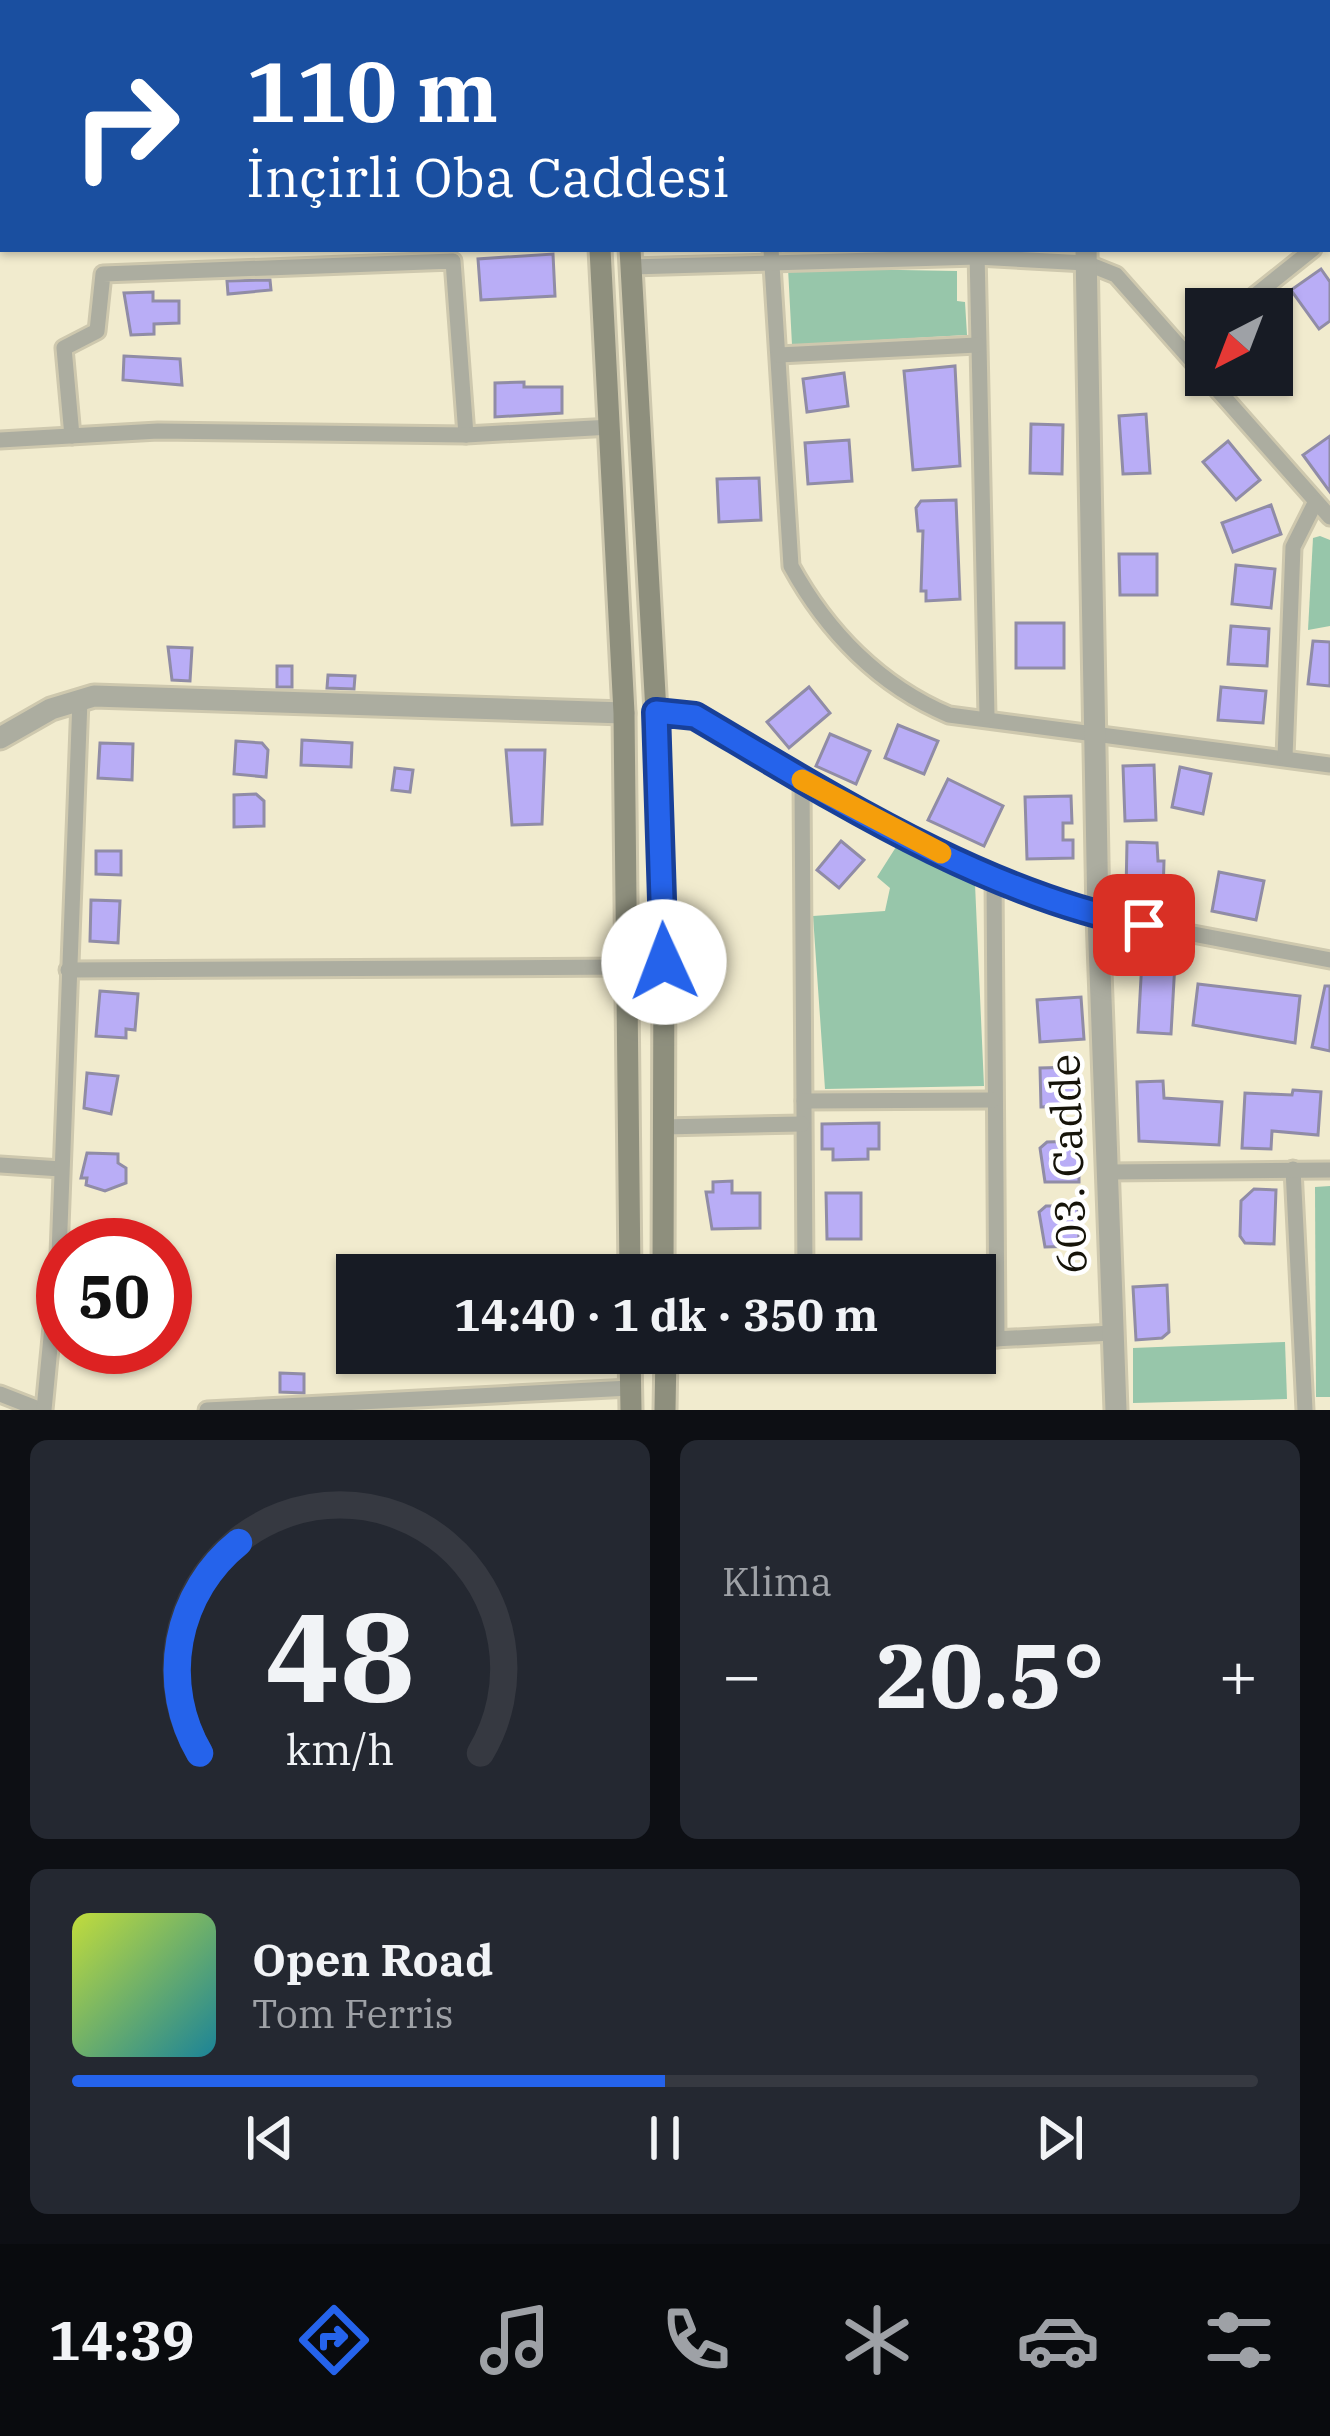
<!DOCTYPE html>
<html lang="tr">
<head>
<meta charset="utf-8">
<style>
	:root { --surface:#171b24; --page:#242831; --text:#f1f3f6; --muted:#9ea1a6; --line:#363941; --accent:#2563eb }
	body { margin:0; font-family:"IBM Plex Serif",serif; background:var(--page); color:var(--text); height:100vh; display:flex; flex-direction:column; font-size:45px; white-space:nowrap }
	* { box-sizing:border-box; margin:0 }
	p { font-size:39px; color:var(--muted) }
	.icon { flex:none; width:66px; height:66px; fill:none; stroke:currentColor; stroke-width:2; stroke-linecap:round; stroke-linejoin:round }
	.map { position:relative; height:1410px; overflow:hidden }
	.drawer { display:flex; flex-direction:column; gap:30px; padding:30px; background:#0d0f14; flex:1 }
	.drawer>* { flex:none }
	.top-card { position:absolute; left:0px; top:0px; width:1332px; height:252px; box-shadow:0 3px 9px #0004; background:#1a4fa0; color:#fff; overflow:hidden }
	.needle { width:78px; rotate:222deg }
	.buttons { position:absolute; left:1185px; top:288px; display:grid; gap:24px }
	.buttons a { display:grid; place-items:center; width:108px; height:108px; border-radius:0px; background:var(--surface); box-shadow:0 3px 9px #0004; font-size:60px }
	.speed { position:absolute; left:36px; top:1218px; display:flex; gap:24px; font-size:60px; font-weight:700; text-align:center }
	.speed>* { display:grid; place-content:center; width:156px; height:156px; border-radius:50%; background:var(--surface); box-shadow:0 3px 9px #0004; line-height:1 }
	.speed .limit { border:18px solid #d22; background:#fff; color:#111 }
	.pin { position:absolute; display:grid; place-items:center; width:102px; height:102px; color:#fff; margin:-51px; border-radius:24px; box-shadow:0 6px 18px #0006 }
	.me { position:absolute; width:132px; margin:-66px; rotate:358deg; stroke-linejoin:round; filter:drop-shadow(0 0 9px #0008) }
	.turn { display:flex; align-items:center; gap:42px; height:252px; padding:0 48px; font-size:54px }
	.turn .icon { width:156px; height:156px; stroke-width:2.5 }
	.turn b { display:block; font-size:84px; line-height:102px }
	.big { font-size:90px; font-weight:700; line-height:1.1 }
	.drawer .widget { flex:1; display:flex; flex-direction:column; justify-content:center; gap:18px; min-width:0; padding:0 42px; border-radius:18px; background:var(--page) }
	.drawer .dial { align-items:center; gap:0 }
	.dial svg { height:312px; overflow:visible; fill:none; stroke:var(--line); stroke-width:7; stroke-linecap:round; text-anchor:middle }
	.dial text { fill:var(--text); stroke:none }
	.song { display:flex; align-items:center; gap:36px }
	.cover { width:144px; height:144px; border-radius:18px; background:linear-gradient(135deg,hsl(70 70% 55%),hsl(190 70% 35%)) }
	.played { height:12px; border-radius:6px; background:linear-gradient(90deg,var(--accent) 50%,var(--line) 50%) }
	.keys { display:flex; justify-content:space-around; direction:ltr }
	.heat { display:flex; justify-content:space-between; align-items:center; font-size:66px; direction:ltr }
	.drawer .tiles { flex:1; display:grid; gap:30px; grid-template-columns:1fr 1fr }
	.widget:last-child { grid-column:span 2 }
	.trip { position:absolute; left:336px; top:1254px; width:660px; height:120px; border-radius:0px; background:var(--surface); box-shadow:0 3px 9px #0004; font-weight:700; line-height:120px; text-align:center }
	.menu { display:flex; height:192px; justify-content:space-around; align-items:center; background:#090b0e; color:var(--muted) }
	.menu .icon { width:84px; height:84px }
	.menu .on { color:var(--accent) }
	.menu b { font-size:54px; color:var(--text) }
	.map>svg:first-child { display:block }
</style>
</head>
<body>
<div class="map">
<svg width="1330" height="1410" viewBox="0 0 1330 1410">
	<rect width="100%" height="100%" fill="#f1ebce"/>
	<g fill="#97c6aa">
		<path d="M788,268l169,3v30l8,1 2,33 -175,10z"/>
		<path d="M1320,536l10,4v86l-22,4 5,-92z"/>
		<path d="M896,847l79,37 9,202 -159,3 -12,-173 72,-5 5,-23 -13,-11z"/>
		<path d="M1330,1186v211h-14l-1,-210z"/>
		<path d="M1285,1342l2,57 -154,4v-55z"/>
	</g>
	<g fill="#b9adf6" stroke="#908ca6" stroke-width="3">
		<path d="M553,254l2,42 -74,4 -3,-41z"/>
		<path d="M1321,269l9,13v39l-11,8 -28,-39z"/>
		<path d="M270,280l1,10 -43,4 -1,-13z"/>
		<path d="M153,292v9h26v22l-25,1v10l-23,1 -7,-42z"/>
		<path d="M124,356l56,3 2,26 -59,-5z"/>
		<path d="M955,366l5,100 -47,4 -9,-99z"/>
		<path d="M844,373l4,33 -41,6 -4,-33z"/>
		<path d="M524,382v5h38v26l-67,4v-34z"/>
		<path d="M1146,414l4,59 -27,1 -4,-58z"/>
		<path d="M1031,424l32,1 -1,49 -32,-1z"/>
		<path d="M1330,436v56l-27,-37z"/>
		<path d="M849,440l3,41 -44,3 -3,-41z"/>
		<path d="M1228,441l32,39 -24,20 -33,-38z"/>
		<path d="M759,478l2,42 -42,2 -2,-43z"/>
		<path d="M956,500l4,99 -34,2v-10h-5l2,-60h-5l-2,-23 5,-7z"/>
		<path d="M1271,505l10,29 -48,18 -11,-29z"/>
		<path d="M1119,554h38v41h-37z"/>
		<path d="M1236,565l39,4 -4,39 -39,-4z"/>
		<rect x="1016" y="623" width="48" height="45"/>
		<path d="M1231,626l38,3 -2,37 -39,-2z"/>
		<path d="M1313,641l17,1v44l-22,-2z"/>
		<path d="M168,647l24,1 -2,33 -18,-1z"/>
		<rect x="277" y="666" width="15" height="21"/>
		<path d="M328,675l27,1 -1,13 -27,-1z"/>
		<path d="M809,687l21,26 -41,35 -22,-26z"/>
		<path d="M1221,687l45,4 -3,32 -45,-3z"/>
		<path d="M898,725l40,16 -14,33 -39,-16z"/>
		<path d="M830,734l40,17 -14,33 -40,-18z"/>
		<path d="M302,740l50,3 -1,24 -50,-2z"/>
		<path d="M236,741l26,2 6,7 -2,27 -32,-3z"/>
		<path d="M100,743l33,1 -1,36 -34,-2z"/>
		<path d="M506,750h39l-3,74 -30,1z"/>
		<path d="M1154,765l2,55 -31,1 -2,-55z"/>
		<path d="M1180,767l31,7 -8,40 -31,-7z"/>
		<path d="M395,768l18,2 -3,22 -18,-2z"/>
		<path d="M948,779l55,27 -19,40 -56,-26z"/>
		<path d="M256,794l8,7v25l-30,1v-32z"/>
		<path d="M1071,796l1,27h-9v17h10v18l-46,1 -2,-62z"/>
		<path d="M841,841l23,19 -25,28 -22,-18z"/>
		<path d="M1127,842l30,1 1,18h6l-1,33 -37,-1z"/>
		<path d="M96,851h25v24l-25,-1z"/>
		<path d="M1219,872l45,9 -8,39 -44,-9z"/>
		<path d="M91,900l29,1 -2,42 -28,-2z"/>
		<path d="M1142,960l33,2 -4,72 -33,-2z"/>
		<path d="M1198,984l102,12 -5,47 -102,-18z"/>
		<path d="M1325,986h5v65l-18,-4z"/>
		<path d="M100,991l38,3 -3,36 -9,-1v9l-30,-2z"/>
		<path d="M1081,997l3,42 -44,3 -3,-42z"/>
		<path d="M1076,1067l1,39 -36,1 -1,-39z"/>
		<path d="M87,1073l31,3 -7,38 -27,-6z"/>
		<path d="M1163,1081l1,17 58,4 -3,43 -80,-4 -2,-59z"/>
		<path d="M1293,1090l28,2 -3,43 -46,-4 -1,18 -29,-1 3,-55 47,2z"/>
		<path d="M879,1123v26h-11v10l-35,1v-11h-11v-25z"/>
		<path d="M1079,1141v41h-34l-5,-34 7,-6z"/>
		<path d="M87,1153l31,1v9l8,5v15l-21,8 -19,-6 1,-7h-6z"/>
		<path d="M732,1181v12h28v35l-48,1 -6,-37h7v-10z"/>
		<path d="M1254,1189l22,1 -2,54 -29,-1 -5,-7 1,-35z"/>
		<path d="M826,1193h35v46h-34z"/>
		<path d="M1046,1206h32l1,40 -34,1 -6,-35z"/>
		<path d="M1167,1285l2,47 -7,6 -26,2 -3,-53z"/>
		<path d="M280,1373l24,1v19l-24,-1z"/>
	</g>
	<g fill="none" stroke-linecap="round" stroke-linejoin="round">
		<g stroke="#cec8ae" stroke-width="21">
			<g id="minor">
				<path d="M755,0v3"/>
				<path d="M968,0v3"/>
				<path d="M1323,0l4,3"/>
				<path d="M1329,240h1"/>
				<path d="M771,249l20,317c36,66 89,120 158,149l381,50"/>
				<path d="M977,252l10,464"/>
				<path d="M631,267l346,-10 109,6 30,12 214,242"/>
				<path d="M1238,309l75,-60"/>
				<path d="M1185,351l21,-17"/>
				<path d="M779,355l198,-10"/>
				<path d="M72,436l-8,-88 33,-17 6,-57 350,-13 13,174"/>
				<path d="M0,440l158,-9 308,4 145,-8"/>
				<path d="M656,712l39,4 248,138 155,62 232,44"/>
				<path d="M1285,757l8,-210 22,-44"/>
				<path d="M802,780l3,495"/>
				<path d="M994,874l3,465"/>
				<path d="M68,970l560,-3"/>
				<path d="M804,1101l188,-1"/>
				<path d="M663,1127l139,-3"/>
				<path d="M0,1165l61,4"/>
				<path d="M1293,1169l12,241"/>
				<path d="M1107,1172l223,-2"/>
				<path d="M975,1340l137,-7"/>
				<path d="M666,1356l55,-3"/>
				<path d="M0,1394l41,16"/>
				<path d="M44,1410l15,-156 21,-554"/>
				<path d="M207,1410l423,-22"/>
			</g>
		</g>
		<g stroke="#cec8ae" stroke-width="27">
			<g id="tertiary">
				<path d="M1081,0v3"/>
				<path d="M1160,0l2,3"/>
				<path d="M1329,218l1,1"/>
				<path d="M1086,249l12,667 18,494"/>
				<path d="M0,738l51,-29 43,-13 530,17"/>
			</g>
		</g>
		<g stroke="#cec8ae" stroke-width="27">
			<g id="secondary">
				<path d="M583,0v3"/>
				<path d="M612,0v3"/>
				<path d="M600,249l24,464 6,562"/>
				<path d="M630,249l26,463 8,250 -1,313"/>
				<path d="M630,1353l1,57"/>
				<path d="M665,1410l1,-57"/>
			</g>
		</g>
		<use href="#minor" stroke="#acada0" stroke-width="15"/>
		<use href="#tertiary" stroke="#acada0" stroke-width="21"/>
		<use href="#secondary" stroke="#8e8f7d" stroke-width="21"/>
	</g>
	<g fill="none" stroke-linecap="round" stroke-linejoin="round">
		<g stroke="#184099" stroke-width="30">
			<path id="route" d="M664,962l-8,-250 39,4c139,82 289,178 449,209"/>
		</g>
		<use href="#route" stroke="#2563eb" stroke-width="21"/>
		<path stroke="#f59e0b" stroke-width="21" d="M802,780l139,73"/>
	</g>
	<g text-anchor="middle" stroke-width="9" stroke-linejoin="round" paint-order="stroke">
		<g font-size="42" fill="#151309" stroke="#fff">
			<text transform="translate(1068 1164) rotate(-92)" y="15">603. Cadde</text>
		</g>
	</g>
</svg>
<div class="buttons">
<a><svg class="needle" viewBox="-14 -14 28 28"><path d="M0-13l5 13h-10z" fill="#e53935"/><path d="M0 13l5-13h-10z" fill="#9ea1a6"/></svg></a>
</div>
<div class="speed"><div class="limit">50</div></div>
<div class="pin" style="left:1144px;top:925px;background:#d93025"><svg class="icon" aria-label="arrive" viewBox="0 0 24 24"><path d="M6 21V4h12l-3 4 3 4H6"/></svg></div>
<svg class="me" style="left:664px;top:962px" viewBox="-20 -20 40 40"><circle r="19" fill="#fff"/><path d="M0-13L10 11 0 6-10 11z" fill="#2563eb"/></svg>
<div class="trip">14:40 · 1 dk · 350 m</div>
<div class="top-card">
<div class="turn"><svg class="icon" aria-label="right" viewBox="0 0 24 24"><path d="M7 20v-9h11M14 6l5 5-5 5"/></svg><div><b>110 m</b>İnçirli Oba Caddesi</div></div>
</div>
</div>
<section class="drawer">
<div class="tiles">
<div class="widget dial"><svg viewBox="0 0 100 80">
<path d="M14 69A42 42 0 1 1 86 69"/>
<path d="M14 69A42 42 0 0 1 24 15" stroke="#2563eb"/>
<text x="50" y="56" font-size="32" font-weight="700">48</text>
<text x="50" y="72" font-size="11">km/h</text>
</svg></div>
<div class="widget"><p>Klima</p>
<div class="heat"><a>−</a><b class="big">20.5°</b><a>+</a></div>
</div>
<div class="widget">
<div class="song"><i class="cover"></i><div><b>Open Road</b><p>Tom Ferris</p></div></div>
<div class="played"></div>
<div class="keys"><svg class="icon" aria-label="previous" viewBox="0 0 24 24"><path d="M18 5L8 12l10 7zM5 5v14"/></svg><svg class="icon" aria-label="pause" viewBox="0 0 24 24"><path d="M8 5v14M16 5v14"/></svg><svg class="icon" aria-label="next" viewBox="0 0 24 24"><path d="M6 5l10 7-10 7zM19 5v14"/></svg></div>
</div>
</div>
</section>
<nav class="menu">
<b>14:39</b>
<svg class="icon on" aria-label="directions" viewBox="0 0 24 24"><path d="M12 3l9 9-9 9-9-9zM9 14v-3h6M13 9l2 2-2 2"/></svg>
<svg class="icon" aria-label="music" viewBox="0 0 24 24"><path d="M9 18V5l10-2v13"/><circle cx="6" cy="18" r="3"/><circle cx="16" cy="16" r="3"/></svg>
<svg class="icon" aria-label="phone" viewBox="0 0 24 24"><path d="M5 4h4l2 5-3 2q2 4 5 5l2-3 5 2v4C11 20 4 13 5 4z"/></svg>
<svg class="icon" aria-label="climate" viewBox="0 0 24 24"><path d="M12 3v18M4 7l16 10M4 17L20 7"/></svg>
<svg class="icon" aria-label="car" viewBox="0 0 24 24"><path d="M5 17H2v-5l4-1 3-4h7l3 4 3 1v5h-3M9 17h6M6 11h13"/><circle cx="7" cy="17" r="2"/><circle cx="17" cy="17" r="2"/></svg>
<svg class="icon" aria-label="filters" viewBox="0 0 24 24"><path d="M4 7h16M4 17h16"/><circle cx="9" cy="7" r="2"/><circle cx="15" cy="17" r="2"/></svg>
</nav>
</body>
</html>
